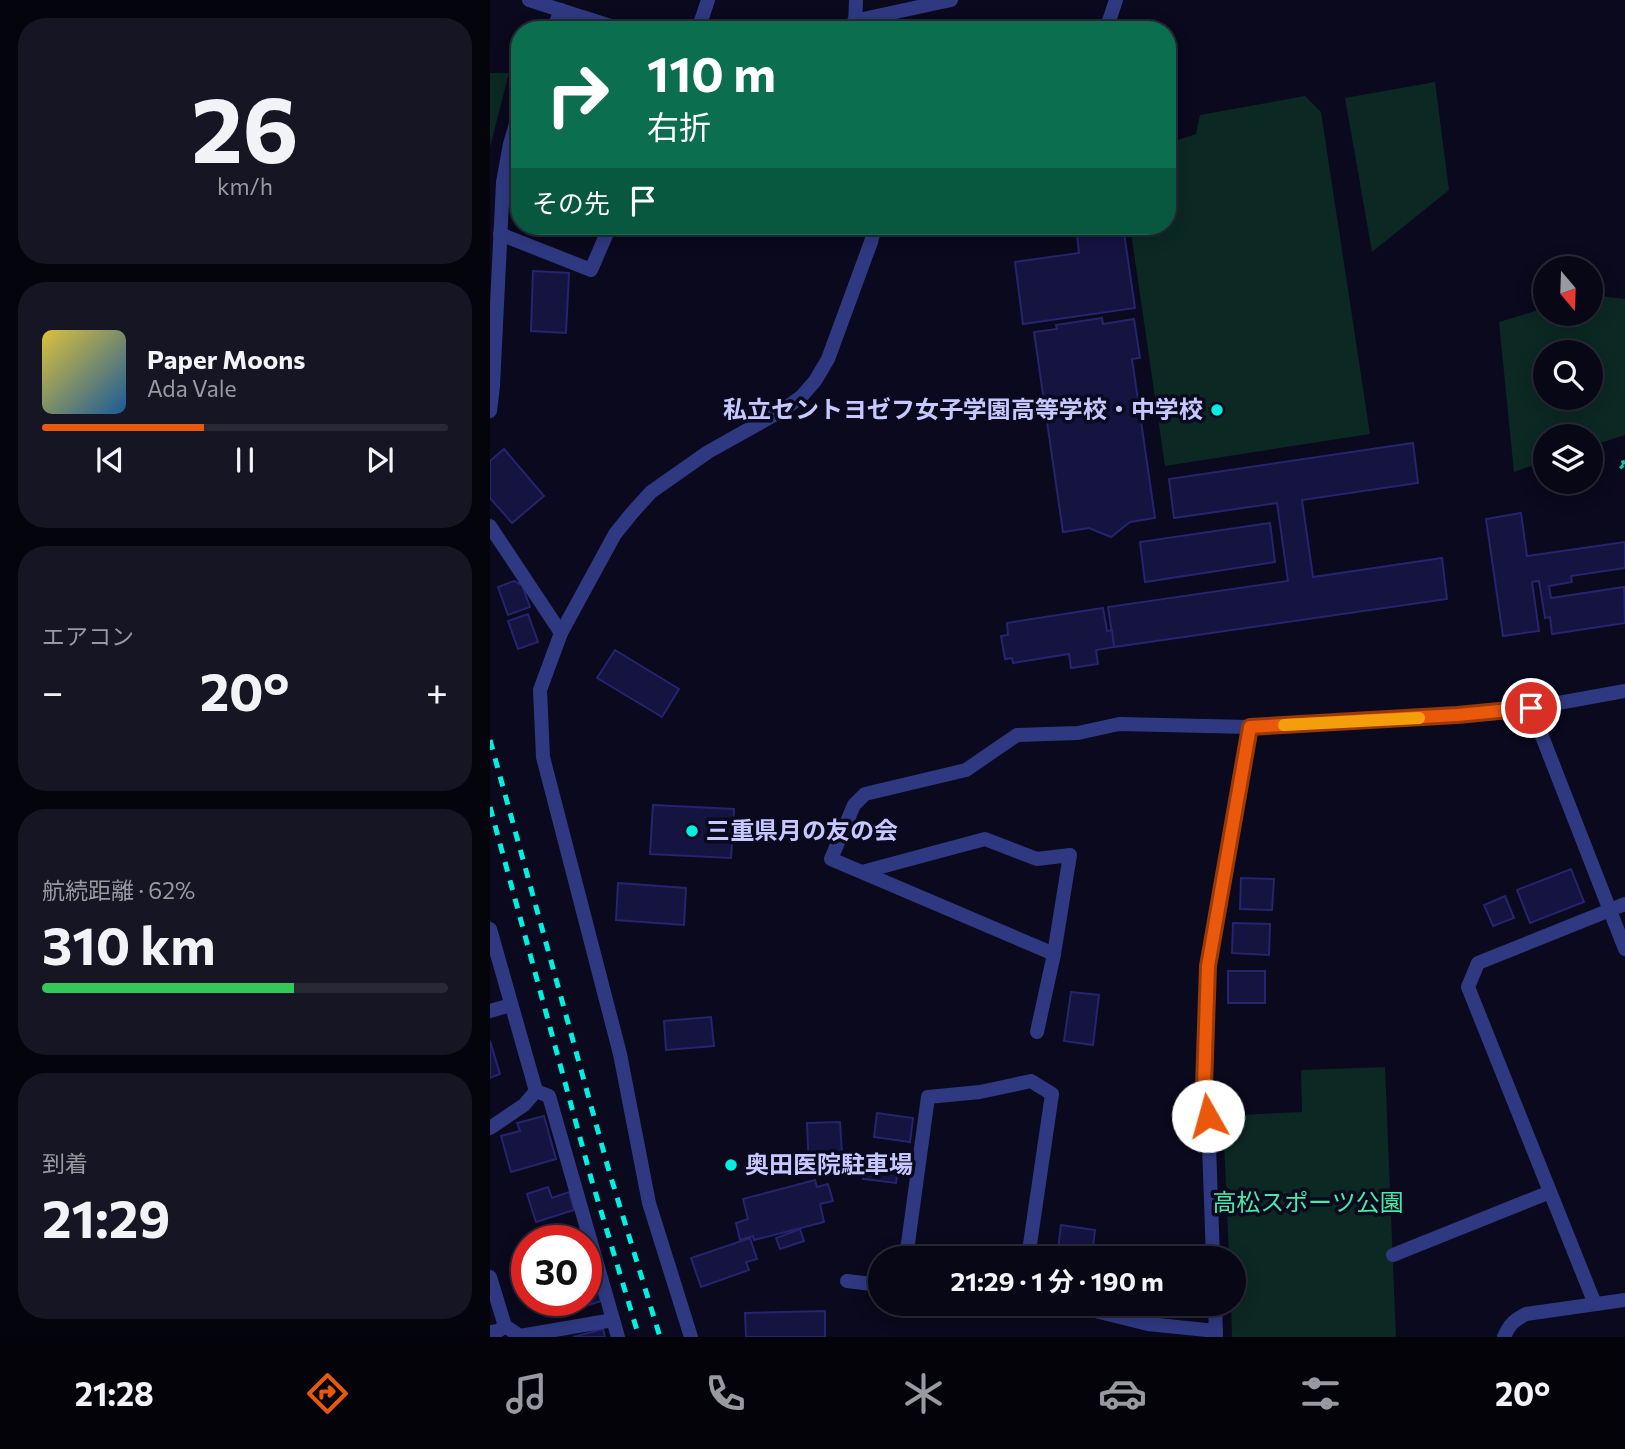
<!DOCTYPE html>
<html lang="ja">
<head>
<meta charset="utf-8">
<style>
	:root { --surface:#080716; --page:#161523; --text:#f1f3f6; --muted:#9899a1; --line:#292835; --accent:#ea580c }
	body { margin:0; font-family:Commissioner,"Noto Sans JP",sans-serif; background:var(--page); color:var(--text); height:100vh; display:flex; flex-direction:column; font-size:26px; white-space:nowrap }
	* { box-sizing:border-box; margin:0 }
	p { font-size:23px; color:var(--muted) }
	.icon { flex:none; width:38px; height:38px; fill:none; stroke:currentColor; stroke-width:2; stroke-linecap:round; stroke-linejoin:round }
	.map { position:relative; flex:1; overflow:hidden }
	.side { display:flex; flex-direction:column; gap:18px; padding:18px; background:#04040c; width:490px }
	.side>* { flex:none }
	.hud { position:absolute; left:21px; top:21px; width:665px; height:214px; border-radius:28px; box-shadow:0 4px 18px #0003,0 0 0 2px var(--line); background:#0b6e4f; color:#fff; overflow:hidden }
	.needle { width:46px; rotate:161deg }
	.fabs { position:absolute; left:1043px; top:256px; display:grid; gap:14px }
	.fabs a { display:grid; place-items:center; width:70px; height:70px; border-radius:50%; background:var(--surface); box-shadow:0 4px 18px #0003,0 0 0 2px var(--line); font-size:35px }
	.speed { position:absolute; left:21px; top:1225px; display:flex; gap:14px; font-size:35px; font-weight:700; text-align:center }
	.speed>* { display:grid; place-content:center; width:91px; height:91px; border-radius:50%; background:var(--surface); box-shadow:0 4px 18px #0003,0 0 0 2px var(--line); line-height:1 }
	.speed .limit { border:10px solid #d22; background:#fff; color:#111 }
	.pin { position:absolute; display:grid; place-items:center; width:60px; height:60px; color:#fff; margin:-30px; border:4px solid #fff; border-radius:50%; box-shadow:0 2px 7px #0007 }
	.me { position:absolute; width:77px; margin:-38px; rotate:353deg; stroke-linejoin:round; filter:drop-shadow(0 0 5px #0008) }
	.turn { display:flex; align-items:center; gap:24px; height:147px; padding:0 21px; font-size:32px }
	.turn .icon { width:91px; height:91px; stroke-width:2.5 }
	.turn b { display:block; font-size:49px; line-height:60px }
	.then { display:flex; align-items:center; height:66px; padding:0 21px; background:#0003; gap:14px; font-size:26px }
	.big { font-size:52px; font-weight:700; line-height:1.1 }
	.side .widget { flex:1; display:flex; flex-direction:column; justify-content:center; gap:10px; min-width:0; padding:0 24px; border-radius:28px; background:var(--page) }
	.side .dial { align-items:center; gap:0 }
	.dial b { font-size:91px; line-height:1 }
	.song { display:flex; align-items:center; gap:21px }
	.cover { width:84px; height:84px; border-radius:10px; background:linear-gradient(135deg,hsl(50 70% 55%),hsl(210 70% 35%)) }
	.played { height:7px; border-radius:4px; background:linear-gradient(90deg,var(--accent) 40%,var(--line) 40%) }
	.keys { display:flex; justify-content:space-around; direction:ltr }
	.heat { display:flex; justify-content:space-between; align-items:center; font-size:38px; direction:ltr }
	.charge { height:10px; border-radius:5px; background:linear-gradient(90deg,#34c759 62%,var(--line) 0) }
	.trip { position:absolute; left:378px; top:1246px; width:378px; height:70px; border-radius:35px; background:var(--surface); box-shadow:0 4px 18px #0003,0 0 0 2px var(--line); font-weight:700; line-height:70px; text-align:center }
	.tabs { display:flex; height:112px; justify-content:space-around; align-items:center; background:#030309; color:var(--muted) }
	.tabs .icon { width:49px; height:49px }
	.tabs .selected { color:var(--accent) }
	.tabs b { font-size:32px; color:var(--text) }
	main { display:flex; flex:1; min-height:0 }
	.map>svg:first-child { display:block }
</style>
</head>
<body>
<main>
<section class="side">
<div class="widget dial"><b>26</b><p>km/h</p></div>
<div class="widget">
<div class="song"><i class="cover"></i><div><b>Paper Moons</b><p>Ada Vale</p></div></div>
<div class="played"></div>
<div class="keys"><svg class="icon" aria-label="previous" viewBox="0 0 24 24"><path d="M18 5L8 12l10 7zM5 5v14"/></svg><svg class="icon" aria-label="pause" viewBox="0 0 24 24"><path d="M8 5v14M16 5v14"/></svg><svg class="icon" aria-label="next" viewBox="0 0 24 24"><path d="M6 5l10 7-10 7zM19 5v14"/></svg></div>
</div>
<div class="widget"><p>エアコン</p>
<div class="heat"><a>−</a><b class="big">20°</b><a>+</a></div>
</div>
<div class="widget"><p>航続距離 · 62%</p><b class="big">310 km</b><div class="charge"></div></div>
<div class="widget"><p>到着</p><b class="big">21:29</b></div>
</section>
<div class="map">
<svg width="1135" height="1337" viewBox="0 0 1135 1337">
	<rect width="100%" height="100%" fill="#0a091d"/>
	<g fill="#0c2823" fill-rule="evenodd">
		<path d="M0,73h19l-19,74z"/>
		<path d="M945,82l14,108 -77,62 -27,-154z"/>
		<path d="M815,96l16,16 49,322 -205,32 -35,-240h37v-59l9,4 2,-31 18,-6 4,-19z"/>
		<path d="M1101,295l34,4v136l-34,11v-10h-46v25l-31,11 -15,-150 46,-14v5h46zM1055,352h46v45h-46z"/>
		<path d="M895,1067l11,270h-164l-1,-33h3v-46h-5l-6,-142 79,-4 -1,-42z"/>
	</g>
	<g fill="#151340" stroke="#26236f" stroke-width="2">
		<path d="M586,226h47l12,82 -112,16 -8,-62 64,-9z"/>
		<path d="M43,271l36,2 -3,60 -35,-2z"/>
		<path d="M612,318l1,6 31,-5 6,39 -8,1 23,159 -25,4 -19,15 -22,-9 -26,4 -29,-200 23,-3 -1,-4z"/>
		<path d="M923,443l5,40 -116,17 11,77 129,-19 5,41 -333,48 -6,-40 180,-26 -11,-78 -103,15 -5,-39z"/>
		<path d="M14,449l40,47 -32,27 -22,-25v-37z"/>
		<path d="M1031,513l6,43 98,-14v26l-54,8 1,6 -23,4 2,12 73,-11 1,36 -73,11 -2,-17 -5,1 -6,-37 -7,1 7,49 -36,5 -17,-117z"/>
		<path d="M780,523l5,39 -130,20 -5,-40z"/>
		<path d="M24,581l8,4 8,22 -22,8 -10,-28z"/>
		<path d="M613,608l4,23 5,-1 2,17 -18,3 2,14 -27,4 -2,-14 -56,9 -1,-5 -7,1 -4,-23 7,-1 -1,-12z"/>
		<path d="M38,614l10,28 -20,7 -10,-28z"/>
		<path d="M125,650l64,39 -17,28 -65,-39z"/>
		<path d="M163,805l81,4 -3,49 -81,-4z"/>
		<path d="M1081,869l13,33 -54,21 -13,-33z"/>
		<path d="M751,878l33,1 -2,31 -32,-1z"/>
		<path d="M128,883l68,5 -2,37 -68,-5z"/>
		<path d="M1015,896l9,22 -21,8 -9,-21z"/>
		<path d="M743,923l37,1 -1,31 -37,-2z"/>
		<rect x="738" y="971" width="37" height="32"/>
		<path d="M581,992l28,3 -6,50 -29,-4z"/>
		<path d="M221,1017l3,29 -48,4 -2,-29z"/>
		<path d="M0,1041l10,33 -10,4z"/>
		<path d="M387,1113l36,5 -3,24 -36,-5z"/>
		<path d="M54,1116l12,43 -45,13 -10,-36 19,-5 -3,-8z"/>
		<path d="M350,1122l3,47 -34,1 -2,-47z"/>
		<path d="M377,1152l33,4 -4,27 -33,-4z"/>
		<path d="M325,1180l2,7 11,-3 5,17 -13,3 4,18 -70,18 -1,-4 -13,4 -4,-17 12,-4 -5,-20z"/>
		<path d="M58,1187l4,11 17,-6 5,18 -38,12 -9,-28z"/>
		<path d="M571,1225l34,5 -3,25 -34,-5z"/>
		<path d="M71,1228l3,9 12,-2 3,6h-37l-2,-7z"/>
		<path d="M310,1229l4,12 -24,8 -4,-11z"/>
		<path d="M260,1238l7,21 -11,3 3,8 -48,17 -10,-29z"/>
		<path d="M607,1252l14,2v4h-15z"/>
		<path d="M101,1270l10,31 -38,12 -4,-13h27v-29z"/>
		<path d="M335,1311v26h-79l-1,-24z"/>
		<path d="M113,1329l2,8h-32z"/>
	</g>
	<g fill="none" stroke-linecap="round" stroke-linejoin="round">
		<path stroke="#20b997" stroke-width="4.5" stroke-dasharray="3.5 5" stroke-linecap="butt" d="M1135,462l-6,2 6,6"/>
		<g stroke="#2f3982" stroke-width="14">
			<path d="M372,872l123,-33 52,20 33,-4 -16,99"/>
			<path d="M0,1011l21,-6"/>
			<path d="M0,1277l15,49 15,10 93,-16"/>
			<path d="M0,1332l8,-1 7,-5"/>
		</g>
		<g stroke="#2f3982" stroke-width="14">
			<path d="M39,0l94,30"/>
			<path d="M364,21l97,-21"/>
			<path d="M365,28l1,-28"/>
			<path d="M63,30l8,-20"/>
			<path d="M208,30l10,-30"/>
			<path d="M616,30l10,-30"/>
			<path d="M10,234l91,36 19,-44"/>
			<path d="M0,411l3,-25 10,-204 7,-38 10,-34"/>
			<path d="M0,526l71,107"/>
			<path d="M1041,708l94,241"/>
			<path d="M0,929l46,162 -12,14 -34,23"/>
			<path d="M547,1032l17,-78 -223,-95 23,-54 11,-11 101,-24 51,-35 61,-2 41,-9 131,3 207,-12 74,-7 94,-17"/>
			<path d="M46,1091l13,5 69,241"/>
			<path d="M903,1255l157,-63"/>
			<path d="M416,1258l22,-161 52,-5 51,-11 21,13 -24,164"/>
			<path d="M723,1258l-5,-141 -4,-31 4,-120 42,-239"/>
			<path d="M357,1281l33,4"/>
			<path d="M555,1304l30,2 73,18 68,7"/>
			<path d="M725,1304l1,33"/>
			<path d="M1105,1304l-127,-317 10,-24 147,-59"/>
			<path d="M201,1337l-42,-134 -29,-149 -77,-297 -3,-67 21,-57 54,-99 17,-21 19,-21 57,-40 75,-42 18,-13 14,-16 13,-22 43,-117 4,-16"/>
			<path d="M1014,1337c5,-12 10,-17 22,-23l99,-14"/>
		</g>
		<g stroke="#00f1e2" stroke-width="5" stroke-dasharray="10 9" stroke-linecap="butt">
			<path d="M0,740l119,431 51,166"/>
			<path d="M0,807l101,371 48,159"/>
		</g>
	</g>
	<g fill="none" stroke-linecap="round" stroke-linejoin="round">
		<g stroke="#983908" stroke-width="18">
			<path id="route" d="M718,1116l-4,-30 4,-120 42,-239 207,-12 74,-7"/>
		</g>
		<use href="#route" stroke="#ea580c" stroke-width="12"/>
		<path stroke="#f59e0b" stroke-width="12" d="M794,725l135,-7"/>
	</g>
	<g fill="#00f1e2" stroke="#0a091d" stroke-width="2.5">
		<circle cx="727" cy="410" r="7"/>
		<circle cx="202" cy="831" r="7"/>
		<circle cx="241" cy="1165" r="7"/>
	</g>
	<g text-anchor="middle" stroke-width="7" stroke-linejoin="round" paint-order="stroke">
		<g font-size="24" font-weight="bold" fill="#c6c8ff" stroke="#0a091d" text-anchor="start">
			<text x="713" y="418" text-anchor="end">私立セントヨゼフ女子学園高等学校・中学校</text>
			<text x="216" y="839">三重県月の友の会</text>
			<text x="255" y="1173">奥田医院駐車場</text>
		</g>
		<g font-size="24" fill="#46eba7" stroke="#0a091d">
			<text x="818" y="1211">高松スポーツ公園</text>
		</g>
	</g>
</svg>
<div class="fabs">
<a><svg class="needle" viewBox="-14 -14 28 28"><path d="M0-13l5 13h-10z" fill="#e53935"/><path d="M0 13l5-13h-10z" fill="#9899a1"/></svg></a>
<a><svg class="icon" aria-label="search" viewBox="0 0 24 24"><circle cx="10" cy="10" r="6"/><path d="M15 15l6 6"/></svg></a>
<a><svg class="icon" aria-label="layers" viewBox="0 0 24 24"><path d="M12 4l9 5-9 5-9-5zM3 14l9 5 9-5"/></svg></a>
</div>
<div class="speed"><div class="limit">30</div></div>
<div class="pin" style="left:1041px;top:708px;background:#d93025"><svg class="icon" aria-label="arrive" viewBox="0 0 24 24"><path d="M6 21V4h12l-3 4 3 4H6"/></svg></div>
<svg class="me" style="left:718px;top:1116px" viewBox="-20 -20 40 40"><circle r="19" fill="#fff"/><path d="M0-13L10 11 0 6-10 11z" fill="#ea580c"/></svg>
<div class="trip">21:29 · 1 分 · 190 m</div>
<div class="hud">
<div class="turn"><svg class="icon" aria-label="right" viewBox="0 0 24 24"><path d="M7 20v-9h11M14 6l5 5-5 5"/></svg><div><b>110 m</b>右折</div></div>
<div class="then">その先<svg class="icon" aria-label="arrive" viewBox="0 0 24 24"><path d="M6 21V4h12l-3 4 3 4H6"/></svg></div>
</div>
</div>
</main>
<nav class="tabs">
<b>21:28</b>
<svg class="icon selected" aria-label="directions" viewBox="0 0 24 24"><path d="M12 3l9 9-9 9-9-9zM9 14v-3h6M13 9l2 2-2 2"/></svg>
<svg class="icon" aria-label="music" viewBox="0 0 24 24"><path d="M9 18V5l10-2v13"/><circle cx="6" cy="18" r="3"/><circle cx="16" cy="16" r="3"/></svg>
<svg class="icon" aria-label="phone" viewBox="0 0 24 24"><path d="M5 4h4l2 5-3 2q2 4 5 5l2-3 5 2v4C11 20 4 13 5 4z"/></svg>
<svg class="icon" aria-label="climate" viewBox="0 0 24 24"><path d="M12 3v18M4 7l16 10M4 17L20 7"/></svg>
<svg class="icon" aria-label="car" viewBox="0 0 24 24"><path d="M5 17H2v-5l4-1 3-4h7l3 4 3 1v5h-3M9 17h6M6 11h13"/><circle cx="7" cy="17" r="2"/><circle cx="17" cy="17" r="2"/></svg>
<svg class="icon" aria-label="filters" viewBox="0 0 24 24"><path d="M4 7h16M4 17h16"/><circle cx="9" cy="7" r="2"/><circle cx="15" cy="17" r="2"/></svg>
<b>20°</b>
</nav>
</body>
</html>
